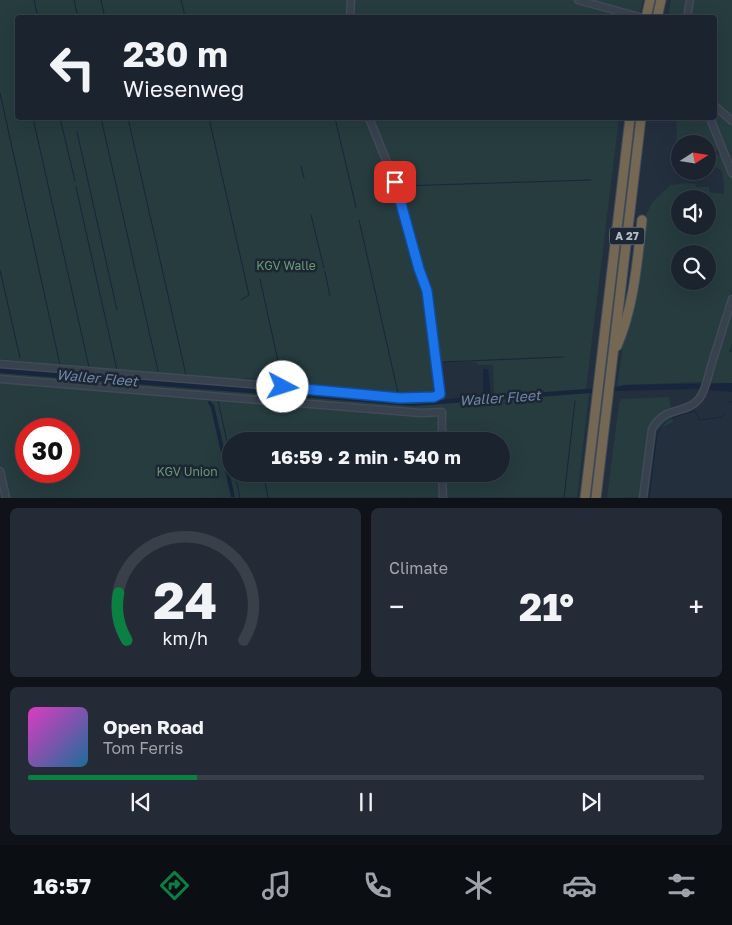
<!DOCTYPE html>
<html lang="en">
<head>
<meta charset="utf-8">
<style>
	:root { --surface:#1b232e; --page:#242b36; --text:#f1f3f6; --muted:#a0a4aa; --line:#39404a; --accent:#0b8043 }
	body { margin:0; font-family:"Golos Text",sans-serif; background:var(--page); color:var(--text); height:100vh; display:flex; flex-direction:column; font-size:19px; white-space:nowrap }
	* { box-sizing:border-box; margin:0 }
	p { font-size:16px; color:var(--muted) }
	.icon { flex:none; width:28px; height:28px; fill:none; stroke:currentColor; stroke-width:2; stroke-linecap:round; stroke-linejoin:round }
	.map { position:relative; height:498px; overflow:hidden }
	.panel { display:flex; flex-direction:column; gap:10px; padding:10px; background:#0f1319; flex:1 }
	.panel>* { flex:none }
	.guide { position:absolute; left:15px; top:15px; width:702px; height:105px; border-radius:5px; box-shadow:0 5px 20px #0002,0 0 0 1px var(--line); background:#1b232e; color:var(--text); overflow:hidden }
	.needle { width:32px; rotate:78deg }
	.tools { position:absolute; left:671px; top:135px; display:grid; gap:10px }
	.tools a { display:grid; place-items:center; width:45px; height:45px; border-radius:50%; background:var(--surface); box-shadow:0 5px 20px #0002,0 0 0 1px var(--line); font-size:25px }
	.speed { position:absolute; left:15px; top:418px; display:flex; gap:10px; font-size:25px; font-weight:700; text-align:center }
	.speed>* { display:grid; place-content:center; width:65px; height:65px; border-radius:50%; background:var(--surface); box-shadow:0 5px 20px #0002,0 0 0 1px var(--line); line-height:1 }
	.speed .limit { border:8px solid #d22; background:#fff; color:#111 }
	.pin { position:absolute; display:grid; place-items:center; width:42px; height:42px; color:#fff; margin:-21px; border-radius:10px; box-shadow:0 2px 8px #0006 }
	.me { position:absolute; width:55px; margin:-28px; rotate:95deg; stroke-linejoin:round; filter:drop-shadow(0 0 4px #0008) }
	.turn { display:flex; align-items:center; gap:18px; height:105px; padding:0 25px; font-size:22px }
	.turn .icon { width:65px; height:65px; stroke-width:2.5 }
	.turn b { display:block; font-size:35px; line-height:42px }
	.big { font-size:38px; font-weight:700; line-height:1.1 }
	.panel .widget { flex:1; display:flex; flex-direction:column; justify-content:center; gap:8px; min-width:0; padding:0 18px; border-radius:8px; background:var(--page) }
	.panel .dial { align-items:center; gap:0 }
	.dial svg { height:130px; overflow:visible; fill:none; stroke:var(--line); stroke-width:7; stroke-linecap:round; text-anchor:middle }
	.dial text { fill:var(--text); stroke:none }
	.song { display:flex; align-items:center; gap:15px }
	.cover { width:60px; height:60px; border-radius:8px; background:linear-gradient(135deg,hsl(310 70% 55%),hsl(200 70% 35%)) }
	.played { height:5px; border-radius:2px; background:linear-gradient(90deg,var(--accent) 25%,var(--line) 25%) }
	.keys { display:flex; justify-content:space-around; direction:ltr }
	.heat { display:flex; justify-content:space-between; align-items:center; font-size:28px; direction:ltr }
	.panel .tiles { flex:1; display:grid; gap:10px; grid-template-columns:1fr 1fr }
	.widget:last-child { grid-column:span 2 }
	.trip { position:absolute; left:222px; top:432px; width:288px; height:50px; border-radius:25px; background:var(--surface); box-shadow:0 5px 20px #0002,0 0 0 1px var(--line); font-weight:700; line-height:50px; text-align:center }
	.dock { display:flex; height:80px; justify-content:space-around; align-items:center; background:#0b0e12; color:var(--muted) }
	.dock .icon { width:35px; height:35px }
	.dock .on { color:var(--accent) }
	.dock b { font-size:22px; color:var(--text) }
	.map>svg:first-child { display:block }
</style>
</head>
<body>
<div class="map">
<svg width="732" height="498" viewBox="0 0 732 498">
	<rect width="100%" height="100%" fill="#242f3e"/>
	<g fill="#263c3f" fill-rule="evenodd">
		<path d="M0,0h643l-3,13 -8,-2 -1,7h-613v100h601l-33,271 -92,7 -1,-31h-14l-4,-3h-42l3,26 -2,6 -34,2 -139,-14 -2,-7h-2l1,4 -15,-1 -1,3 -123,-10 -119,-12z"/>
		<path d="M671,0h16c-1,15 -5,17 -19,18z"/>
		<path d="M692,0h40v117l-17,-17v-82h-24z"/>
		<path d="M717,113l5,2 10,8v43l-20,-48h3v-4z"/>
		<path d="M676,118h30l12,31 -10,9v-14h-28v19h-1l-1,-10 -3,-4 2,-19z"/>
		<path d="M719,154l3,2 10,21v112l-30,93 -78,3 -7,2 7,-49 14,-63 7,-58 7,-14 18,-18 16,-2 11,1 -2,3h14v5l15,2v-10l-2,-13 -9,-6 1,-6zM680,199h28v27h-28zM680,254h28v27h-28z"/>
		<path d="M732,314v29l-3,9h3v31h-22z"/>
		<path d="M0,365l434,33 7,-10 3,-1 1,13c-48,5 -98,-4 -146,-8 -21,-2 -41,-1 -62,-5l-237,-19z"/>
		<path d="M0,373l413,33 176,-13 -12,104 -577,1v-115l344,26 48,5 47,1 1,14 7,-1 -1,-19 -33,1 -413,-33zM26,429h43v42h-43zM231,441h270v33h-270z"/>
		<path d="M669,397l4,25 -19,9 -8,66 -39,1 12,-95 3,-4z"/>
	</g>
	<g fill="#17263c">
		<path d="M0,368l412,33h19l52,-6v-26h5l3,27 126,-9 7,-2 108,-2v9l-35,-3 -80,2 -204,15 -413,-33z"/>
		<path d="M209,400l5,5 21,92h-4l-20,-89 -3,-5z"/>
	</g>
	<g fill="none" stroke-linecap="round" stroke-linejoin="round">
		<g stroke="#17263c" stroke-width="1">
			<path d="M34,0l4,18"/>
			<path d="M74,0l4,18"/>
			<path d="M101,0l4,18"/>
			<path d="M181,0l4,16"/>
			<path d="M0,93l60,272"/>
			<path d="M33,118l56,249"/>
			<path d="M60,118l15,63"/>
			<path d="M101,118l57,253"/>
			<path d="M128,118l58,257"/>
			<path d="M209,118l40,177 -8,5"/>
			<path d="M335,118l21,89"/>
			<path d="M77,132l40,178"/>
			<path d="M385,149l10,25"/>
			<path d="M301,166l3,12"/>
			<path d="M398,181l9,30"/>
			<path d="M400,186l191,-6"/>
			<path d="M76,187l41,183"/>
			<path d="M311,215l13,53"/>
			<path d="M359,220l39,173"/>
			<path d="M0,270l20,88"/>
			<path d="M325,272l5,24"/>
			<path d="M260,279l22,100"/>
			<path d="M443,362l120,-5"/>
			<path d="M218,401l13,58"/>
			<path d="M729,402h3"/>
			<path d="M438,416l1,10"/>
			<path d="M255,438l1,3"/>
			<path d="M235,474l5,24"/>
			<path d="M438,474l2,24"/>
			<path d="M264,477l4,21"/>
			<path d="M564,498l11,-97"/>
			<path d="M649,498l8,-63c6,-17 22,-20 38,-24l5,9 21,-3 4,-4"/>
		</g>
		<g stroke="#414a57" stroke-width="9">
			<g id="minor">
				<path d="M578,0l65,18"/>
				<path d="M350,18l1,-18"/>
				<path d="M687,18l3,-18"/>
				<path d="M715,106l17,15"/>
				<path d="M710,118l22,55"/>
				<path d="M0,364l350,28c22,3 71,13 90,2l-13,-103 -8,-22 -24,-87 -26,-64"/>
				<path d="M0,379l421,34 21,-1v29"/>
				<path d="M0,471l6,27"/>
				<path d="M442,474l1,24"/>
				<path d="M643,498l9,-69c13,-24 33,-14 47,-30 7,-9 9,-23 12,-33 7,-23 14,-45 21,-67"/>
			</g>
		</g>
		<g stroke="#434c59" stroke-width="11">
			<g id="highway">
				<path d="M646,18l4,-18"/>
				<path d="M657,18l4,-18"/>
				<path d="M617,346c17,-40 20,-83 25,-126"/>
				<path d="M585,498l45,-380"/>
				<path d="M596,498l45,-380"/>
			</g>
		</g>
		<use href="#minor" stroke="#38414e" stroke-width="6"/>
		<use href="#highway" stroke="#746855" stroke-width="9"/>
	</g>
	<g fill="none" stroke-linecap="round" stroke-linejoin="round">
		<g stroke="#114b97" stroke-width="12">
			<path id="route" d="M283,387l117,11 34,-1 6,-3 -13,-103 -8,-22 -24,-87"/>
		</g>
		<use href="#route" stroke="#1a73e8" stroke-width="9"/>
	</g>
	<g text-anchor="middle" stroke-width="5" stroke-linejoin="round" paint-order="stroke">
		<rect fill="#1d2633" stroke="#878f9c" stroke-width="1" x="609.5" y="227.5" width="35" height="17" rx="4"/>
		<g font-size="11" font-weight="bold" fill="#b4bcc9">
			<text x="627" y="240">A 27</text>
		</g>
		<g font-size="12" fill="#6b9a76" stroke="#1d2633">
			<text x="286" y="270">KGV Walle</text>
			<text x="187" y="476">KGV Union</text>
		</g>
		<g font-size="14" font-style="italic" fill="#6d86a8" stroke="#1d2633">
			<text transform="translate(97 378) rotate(5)" y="5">Waller Fleet</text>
			<text transform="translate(500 398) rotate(-4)" y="5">Waller Fleet</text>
		</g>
	</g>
</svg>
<div class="tools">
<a><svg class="needle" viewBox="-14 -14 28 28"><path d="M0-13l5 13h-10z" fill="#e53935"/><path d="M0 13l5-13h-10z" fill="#a0a4aa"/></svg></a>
<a><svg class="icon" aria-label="sound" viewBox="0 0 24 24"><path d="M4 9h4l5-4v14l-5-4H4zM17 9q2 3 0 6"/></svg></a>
<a><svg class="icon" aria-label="search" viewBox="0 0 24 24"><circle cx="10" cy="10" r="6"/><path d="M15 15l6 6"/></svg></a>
</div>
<div class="speed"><div class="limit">30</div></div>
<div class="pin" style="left:395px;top:182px;background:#d93025"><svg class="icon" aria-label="arrive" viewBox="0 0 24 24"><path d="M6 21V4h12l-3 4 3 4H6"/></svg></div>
<svg class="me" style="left:283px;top:387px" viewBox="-20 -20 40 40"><circle r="19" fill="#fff"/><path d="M0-13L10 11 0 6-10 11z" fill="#1a73e8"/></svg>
<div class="trip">16:59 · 2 min · 540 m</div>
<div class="guide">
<div class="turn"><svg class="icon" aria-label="left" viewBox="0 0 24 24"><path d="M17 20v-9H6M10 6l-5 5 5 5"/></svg><div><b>230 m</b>Wiesenweg</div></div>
</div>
</div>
<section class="panel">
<div class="tiles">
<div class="widget dial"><svg viewBox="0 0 100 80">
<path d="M14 69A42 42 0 1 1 86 69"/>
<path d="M14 69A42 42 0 0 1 9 40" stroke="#0b8043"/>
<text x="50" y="56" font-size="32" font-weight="700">24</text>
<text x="50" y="72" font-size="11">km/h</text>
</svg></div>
<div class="widget"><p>Climate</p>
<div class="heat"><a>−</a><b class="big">21°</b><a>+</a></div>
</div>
<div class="widget">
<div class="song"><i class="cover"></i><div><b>Open Road</b><p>Tom Ferris</p></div></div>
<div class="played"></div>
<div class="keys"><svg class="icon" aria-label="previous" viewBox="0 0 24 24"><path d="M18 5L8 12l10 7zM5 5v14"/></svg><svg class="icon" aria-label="pause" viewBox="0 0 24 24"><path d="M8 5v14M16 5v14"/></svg><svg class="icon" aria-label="next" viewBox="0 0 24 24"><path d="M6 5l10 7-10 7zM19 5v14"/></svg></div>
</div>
</div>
</section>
<nav class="dock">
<b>16:57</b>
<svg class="icon on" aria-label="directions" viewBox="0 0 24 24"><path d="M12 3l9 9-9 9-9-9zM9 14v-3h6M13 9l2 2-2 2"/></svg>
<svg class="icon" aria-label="music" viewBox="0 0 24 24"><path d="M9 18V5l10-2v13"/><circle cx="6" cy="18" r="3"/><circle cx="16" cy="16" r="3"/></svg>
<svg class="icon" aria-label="phone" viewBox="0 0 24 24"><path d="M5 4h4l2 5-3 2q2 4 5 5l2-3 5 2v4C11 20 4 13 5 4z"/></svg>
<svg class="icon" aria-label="climate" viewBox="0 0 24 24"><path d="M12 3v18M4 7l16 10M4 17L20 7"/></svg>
<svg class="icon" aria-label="car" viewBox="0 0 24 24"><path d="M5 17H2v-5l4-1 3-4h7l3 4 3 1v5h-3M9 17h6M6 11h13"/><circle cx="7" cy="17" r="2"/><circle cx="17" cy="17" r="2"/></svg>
<svg class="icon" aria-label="filters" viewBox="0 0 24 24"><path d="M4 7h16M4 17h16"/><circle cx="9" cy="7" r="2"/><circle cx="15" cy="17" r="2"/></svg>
</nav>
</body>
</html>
